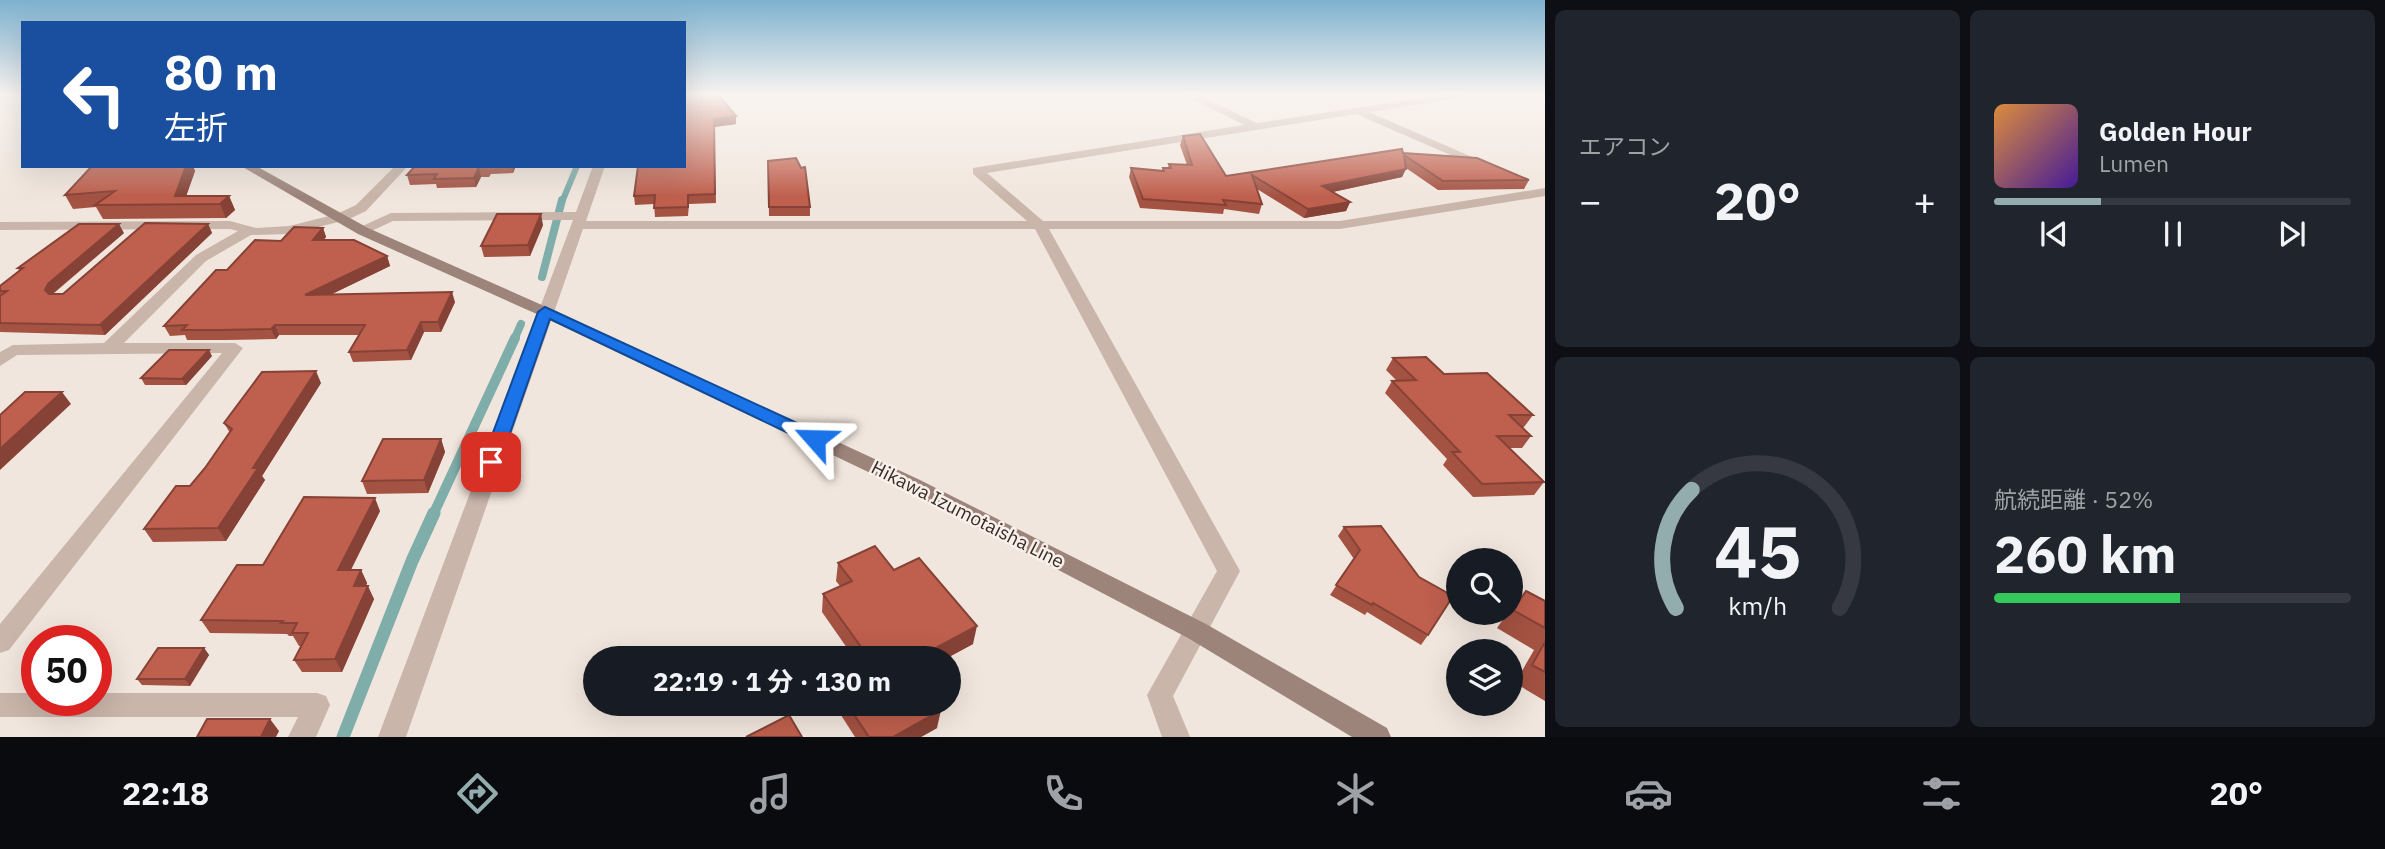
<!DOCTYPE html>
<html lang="ja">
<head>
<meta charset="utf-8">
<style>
	:root { --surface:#171b24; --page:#20242c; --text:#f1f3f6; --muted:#9ea1a6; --line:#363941; --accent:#93acad }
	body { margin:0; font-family:"IBM Plex Sans","Noto Sans JP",sans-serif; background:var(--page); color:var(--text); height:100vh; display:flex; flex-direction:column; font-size:26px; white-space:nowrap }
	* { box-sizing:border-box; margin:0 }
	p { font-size:23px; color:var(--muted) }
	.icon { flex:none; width:38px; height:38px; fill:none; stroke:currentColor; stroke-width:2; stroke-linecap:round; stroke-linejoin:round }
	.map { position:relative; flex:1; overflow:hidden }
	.panel { display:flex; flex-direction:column; gap:10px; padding:10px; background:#0d0f14; width:840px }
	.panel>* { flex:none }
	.banner { position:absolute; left:21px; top:21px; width:665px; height:147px; border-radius:0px; box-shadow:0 7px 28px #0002; background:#1a4fa0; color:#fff; overflow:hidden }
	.tools { position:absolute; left:1446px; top:548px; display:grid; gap:14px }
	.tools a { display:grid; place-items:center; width:77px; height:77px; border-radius:50%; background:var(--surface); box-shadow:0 7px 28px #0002; font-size:35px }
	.speed { position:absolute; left:21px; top:625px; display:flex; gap:14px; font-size:35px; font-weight:700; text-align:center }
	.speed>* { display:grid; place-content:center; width:91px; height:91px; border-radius:50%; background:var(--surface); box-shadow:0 7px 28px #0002; line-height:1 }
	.speed .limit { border:10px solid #d22; background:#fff; color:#111 }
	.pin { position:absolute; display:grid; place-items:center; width:60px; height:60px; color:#fff; margin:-30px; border-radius:14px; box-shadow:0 4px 10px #0006 }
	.me { position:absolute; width:77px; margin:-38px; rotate:295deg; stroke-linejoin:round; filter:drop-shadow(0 0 5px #0008) }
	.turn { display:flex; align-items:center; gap:24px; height:147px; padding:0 28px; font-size:32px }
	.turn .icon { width:91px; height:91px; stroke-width:2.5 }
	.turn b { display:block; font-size:49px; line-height:60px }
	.big { font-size:52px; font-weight:700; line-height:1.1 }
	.panel .tile { flex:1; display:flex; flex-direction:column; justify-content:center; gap:10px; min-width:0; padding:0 24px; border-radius:10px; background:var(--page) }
	.panel .dial { align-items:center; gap:0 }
	.dial svg { height:182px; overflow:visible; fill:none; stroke:var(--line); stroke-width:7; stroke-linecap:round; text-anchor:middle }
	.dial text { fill:var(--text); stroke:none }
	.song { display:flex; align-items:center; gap:21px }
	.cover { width:84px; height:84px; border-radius:10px; background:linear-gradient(135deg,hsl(30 70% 55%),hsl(260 70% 35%)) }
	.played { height:7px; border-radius:4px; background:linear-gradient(90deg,var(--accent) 30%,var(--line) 30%) }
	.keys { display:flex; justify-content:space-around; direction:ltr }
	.heat { display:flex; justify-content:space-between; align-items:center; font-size:38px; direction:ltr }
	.charge { height:10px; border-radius:5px; background:linear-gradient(90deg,#34c759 52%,var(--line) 0) }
	.panel .tiles { flex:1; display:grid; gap:10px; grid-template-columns:repeat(2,1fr) }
	.trip { position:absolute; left:583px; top:646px; width:378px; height:70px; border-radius:35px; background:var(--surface); box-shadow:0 7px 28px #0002; font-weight:700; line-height:70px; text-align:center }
	.tabs { display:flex; height:112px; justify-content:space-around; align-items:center; background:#090b0e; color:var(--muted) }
	.tabs .icon { width:49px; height:49px }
	.tabs .selected { color:var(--accent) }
	.tabs b { font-size:32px; color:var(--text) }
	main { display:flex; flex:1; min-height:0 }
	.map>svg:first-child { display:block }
</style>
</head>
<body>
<main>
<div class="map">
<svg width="1545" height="737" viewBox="0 0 1545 737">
	<rect width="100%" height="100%" fill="#f1e6dd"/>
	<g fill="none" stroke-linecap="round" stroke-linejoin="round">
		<path stroke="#7eadaa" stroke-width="6" d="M562,202l15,-36"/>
		<g stroke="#7eadaa" stroke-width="8">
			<path d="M542,277l20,-77"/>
			<path d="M514,340l7,-16"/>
		</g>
		<path stroke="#7eadaa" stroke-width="10" d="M433,515l82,-177"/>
		<path stroke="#7eadaa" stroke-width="13" d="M343,737l69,-176 22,-48"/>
		<g fill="#c9b5aa" fill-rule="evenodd">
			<path d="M1183,94h12l62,29 191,-29h22l-5,3 -96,15 126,55 -10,3 -129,-56 -369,59 56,48h297l205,-33v8l-205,33h-291l191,342 -67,125 17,41h-28l-15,-42 70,-124 -182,-342h-452l-177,508h-28l195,-517 -180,1 -30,14 -5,-1v-6l33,-15 185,-1 17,-46h12l-19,55h441l-54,-47v-6l271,-43z"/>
			<path d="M395,166h13l-42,45 -19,9 -58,14 -38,1 -45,26 -82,82h111l8,5 -234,302 -9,3v-29l222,-271 -205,2 -17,11v-14l13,-7 91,-2 92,-88 42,-24 -8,-2 -230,1v-8l230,-1 26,7 33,-2 48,-12 19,-9z"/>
			<path d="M0,693h37v7h59v-7h221l9,3 4,9 -14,32h-28l10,-20h-298z"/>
		</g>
		<path fill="#9c847b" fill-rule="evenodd" d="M241,166h15l112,62 183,81 369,171 286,144 181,104 4,9h-39l-164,-99 -282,-148 -367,-175 -181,-81z"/>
	</g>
	<g fill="#a45242">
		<path d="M684,94l52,30 -22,3 2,76 -27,1 -1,12 -33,1 -1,-13 -19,1 -1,-9 50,-30z"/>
		<path d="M1183,136l43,40 177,-23 126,27 -5,9 -86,1 -32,-22 -4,9 -69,15 17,10 -4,9 -42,7 -47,-29 5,15 -3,10 -35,-5 -1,5 -83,-6 -11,-31 2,-9 31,3 1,-3h5l1,-4 18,1 -7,-20z"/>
		<path d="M768,161l33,7 9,39v9h-41z"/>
		<path d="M92,166h101l2,5 -9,25h43l6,14 -9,8 -123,1 -7,-12 -23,2 -8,-14z"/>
		<path d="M415,166h101l-3,7 -22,1 -2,3h-8l-5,10 -39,1 -1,-4 -26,1 -3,-10z"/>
		<path d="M208,224l4,9 -107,102 -105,-3v-46l19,-15 -1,-3 106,-35 -71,61h10z"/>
		<path d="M543,225l-13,31 -46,1 -3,-11z"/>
		<path d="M323,228l3,9 -2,3 63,16 3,10 -60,29 125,7 -14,30h-17l-13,28 -58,2 -4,-10 10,-17h-80l-3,4 -50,1h-39l-2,-5 -15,1 -6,-10 63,-56 54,-29z"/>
		<path d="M212,356l-26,29h-41l-4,-7z"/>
		<path d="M1393,358l51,16 89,41 -9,12h-2l9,9 -9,12h-13l35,34 -10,13 -61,2 -30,-32 4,-6 -62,-66 7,-12h5l-11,-11z"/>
		<path d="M321,383l-59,93 3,4 -39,61 -73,1 -9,-13 46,-43 15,-18 25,-35 -6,-10z"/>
		<path d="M441,439l4,13 -17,41 -61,1 -5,-13z"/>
		<path d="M380,511l-29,59h10l6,13 -1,3 8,13 -32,73h-40l-8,-12 7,-14h-2l-6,-10h-4l-2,-2 -77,-1 -9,-13 62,-55z"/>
		<path d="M1344,527l84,108 -7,10 -54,-33 -2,3 -35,-20 24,-36 -16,-23z"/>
		<path d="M838,563l56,7 79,74 -26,14h-93l-32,-46 1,-18 17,-8 -4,-5z"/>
		<path d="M1526,591l19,10v100l-30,-18 19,-33 -37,-22 11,-16h2v-3z"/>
		<path d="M204,648l5,7 -19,31 -48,-1 -5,-6z"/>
		<path d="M840,704h96l1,24 -16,9h-66l-16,-25z"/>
	</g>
	<g fill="#864236">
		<path d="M736,116v8l-22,3 2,76 -2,-84z"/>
		<path d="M186,166h7l2,5 -12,34 -8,-9z"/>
		<path d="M512,166h4l-3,7z"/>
		<path d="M479,167l2,10 -5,10 -2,-9z"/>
		<path d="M1406,169l-4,8 -84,18 4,-9z"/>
		<path d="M229,196l6,14 -9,8 -6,-14z"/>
		<path d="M1350,202l-4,9 -42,7 4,-9z"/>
		<path d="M541,214l2,11 -13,31 -2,-11z"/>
		<path d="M119,224l5,9 -71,60 -2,6 -6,-9 3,-6z"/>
		<path d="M208,224l4,9 -107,102 -5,-10z"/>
		<path d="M323,228l3,9 -10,12 -3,-9z"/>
		<path d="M387,256l3,10 -81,39 -4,-10z"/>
		<path d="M452,292l3,10 -14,30 -3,-10z"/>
		<path d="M421,322l3,10 -13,28 -4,-10z"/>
		<path d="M275,325l4,10 -3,4 -5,-10z"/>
		<path d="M209,350l3,6 -26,29 -4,-6z"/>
		<path d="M316,371l5,12 -59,93 3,4 -39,61 -8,-13 35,-60z"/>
		<path d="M62,392l9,12 -71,66v-21z"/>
		<path d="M441,439l4,13 -17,41 -4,-13z"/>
		<path d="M375,498l5,13 -36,72 -6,-13z"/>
		<path d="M361,570l6,13 -7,16 -6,-13z"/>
		<path d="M368,586l6,13 -32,73 -7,-13z"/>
		<path d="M977,626l-4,18 -26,14h-30z"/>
		<path d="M204,648l5,7 -19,31 -5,-7z"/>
		<path d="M941,710l-4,18 -16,9h-28z"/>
		<path d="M270,719l9,12 -3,6h-15z"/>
	</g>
	<g fill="#bf5f4d" stroke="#864236" stroke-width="2">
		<path d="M684,94h34l18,22 -22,3 1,75 -27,1v12l-34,1 1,-13 -21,1 4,-30h46z"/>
		<path d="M1200,134l26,42 176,-27 1,4 74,5 52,22 -86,1 -39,-26 2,14 -84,17 28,16 -42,7 -56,-34 10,29 -39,-4 3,5 -83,-6 -12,-31 33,3 -1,-3h8l-2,-4 23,1 -9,-29z"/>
		<path d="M796,158l5,10 4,-1 5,40h-41l-1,-46z"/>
		<path d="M92,166h94l-11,30h54l-9,8 -125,1 20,-14 -50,4z"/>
		<path d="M415,166h73l-9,1 -5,11 -40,1 3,-5 -30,1z"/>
		<path d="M497,214h44l-13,31 -47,1z"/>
		<path d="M145,223l63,1 -108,101 -100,-2v-27l7,-5h-7v-5l23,-18h-5l61,-44h40l-71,60 -3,6 4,4h14z"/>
		<path d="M294,227l29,1 -10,12h41l33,16 -82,39 147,-3 -14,30h-17l-14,28 -58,2 16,-27h-90l-4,4 -50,1h-39l5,-5 -23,1 52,-56h11l28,-30 26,1z"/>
		<path d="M169,350h40l-27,29 -41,-1z"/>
		<path d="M1426,357l18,17 43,-1 46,42h-24l22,21h-34l47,46 -62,2 -30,-32h8l-68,-71 24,-1 -23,-22z"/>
		<path d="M316,371l-63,97h5l-40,60 -74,1 32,-43h14l15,-18 27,-39 -8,-6 38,-51z"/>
		<path d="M25,392h37l-62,57v-34z"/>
		<path d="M383,439h58l-17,41 -62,1z"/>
		<path d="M304,497l71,1 -37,72h23l-7,16h14l-33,73 -41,1 14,-27h-16l5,-10h-16l2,-2 -82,-1 36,-55h26z"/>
		<path d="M1381,526l38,51 34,19 -25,39 -55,-32 -1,2 -36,-20 24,-35 -16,-23z"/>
		<path d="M875,546l19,24 25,-12 58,68 -60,32h-48l-46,-64 29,-13 -14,-18z"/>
		<path d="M1526,591l19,10v27l-32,-18z"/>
		<path d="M1545,642v30l-13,-7z"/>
		<path d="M158,648h46l-19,31h-48z"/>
		<path d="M847,704h89l5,6 -48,27h-24z"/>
		<path d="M789,715l13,22h-56z"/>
		<path d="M207,719h63l-9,18h-64z"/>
	</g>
	<linearGradient id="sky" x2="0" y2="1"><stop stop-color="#7db1cf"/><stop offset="0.48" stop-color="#f9f4f0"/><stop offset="1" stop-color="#f9f4f0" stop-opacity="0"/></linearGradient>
	<rect width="1545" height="197" fill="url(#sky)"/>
	<path fill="#1a73e8" stroke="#114b97" stroke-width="2" d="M545,307l276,127 3,5 -3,4h-12l-259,-124 -50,143 -2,4h-13l-3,-4 56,-150z"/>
	<g text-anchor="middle" stroke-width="5" stroke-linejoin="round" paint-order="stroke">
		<g font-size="19" fill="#362c29" stroke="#f9f0ea">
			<text transform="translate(968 514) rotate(27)" y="7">Hikawa Izumotaisha Line</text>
		</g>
	</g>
</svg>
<div class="tools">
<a><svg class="icon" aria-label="search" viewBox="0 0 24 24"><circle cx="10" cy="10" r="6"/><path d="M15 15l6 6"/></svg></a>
<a><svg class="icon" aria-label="layers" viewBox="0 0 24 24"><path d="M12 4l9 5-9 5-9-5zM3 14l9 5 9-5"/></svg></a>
</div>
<div class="speed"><div class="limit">50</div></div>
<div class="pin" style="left:491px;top:462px;background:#d93025"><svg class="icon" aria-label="arrive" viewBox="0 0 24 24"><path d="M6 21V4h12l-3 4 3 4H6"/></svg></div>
<svg class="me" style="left:815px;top:439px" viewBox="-20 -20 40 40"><path d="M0-17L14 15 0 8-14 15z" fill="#1a73e8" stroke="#fff" stroke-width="4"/></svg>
<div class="trip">22:19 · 1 分 · 130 m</div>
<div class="banner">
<div class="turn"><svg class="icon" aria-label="left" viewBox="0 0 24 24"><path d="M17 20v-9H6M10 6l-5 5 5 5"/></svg><div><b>80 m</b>左折</div></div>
</div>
</div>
<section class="panel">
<div class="tiles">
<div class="tile"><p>エアコン</p>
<div class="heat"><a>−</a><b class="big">20°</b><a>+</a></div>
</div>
<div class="tile">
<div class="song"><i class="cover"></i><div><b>Golden Hour</b><p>Lumen</p></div></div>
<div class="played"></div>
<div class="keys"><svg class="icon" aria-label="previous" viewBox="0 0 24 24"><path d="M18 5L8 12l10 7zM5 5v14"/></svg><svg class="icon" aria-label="pause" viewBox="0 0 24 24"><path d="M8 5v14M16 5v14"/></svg><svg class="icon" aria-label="next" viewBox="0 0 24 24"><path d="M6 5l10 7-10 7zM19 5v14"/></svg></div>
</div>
<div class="tile dial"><svg viewBox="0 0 100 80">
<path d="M14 69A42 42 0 1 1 86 69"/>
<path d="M14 69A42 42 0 0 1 21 17" stroke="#93acad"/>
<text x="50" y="56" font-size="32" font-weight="700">45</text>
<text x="50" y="72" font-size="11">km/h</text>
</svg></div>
<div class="tile"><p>航続距離 · 52%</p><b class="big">260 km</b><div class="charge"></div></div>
</div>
</section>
</main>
<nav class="tabs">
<b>22:18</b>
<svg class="icon selected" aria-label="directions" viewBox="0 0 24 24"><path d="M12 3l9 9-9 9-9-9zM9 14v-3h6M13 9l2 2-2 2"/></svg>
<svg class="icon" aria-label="music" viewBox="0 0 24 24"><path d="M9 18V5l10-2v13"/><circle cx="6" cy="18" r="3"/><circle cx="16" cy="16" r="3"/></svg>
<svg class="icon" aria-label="phone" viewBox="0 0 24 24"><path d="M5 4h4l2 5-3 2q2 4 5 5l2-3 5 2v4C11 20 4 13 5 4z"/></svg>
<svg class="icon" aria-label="climate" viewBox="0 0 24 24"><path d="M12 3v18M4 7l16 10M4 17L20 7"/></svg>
<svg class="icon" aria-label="car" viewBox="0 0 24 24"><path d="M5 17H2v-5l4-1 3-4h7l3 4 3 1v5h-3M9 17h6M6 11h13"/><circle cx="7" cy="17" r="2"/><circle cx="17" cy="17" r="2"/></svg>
<svg class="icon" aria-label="filters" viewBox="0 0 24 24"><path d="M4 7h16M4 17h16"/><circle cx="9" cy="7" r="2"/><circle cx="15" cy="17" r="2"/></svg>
<b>20°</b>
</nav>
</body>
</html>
